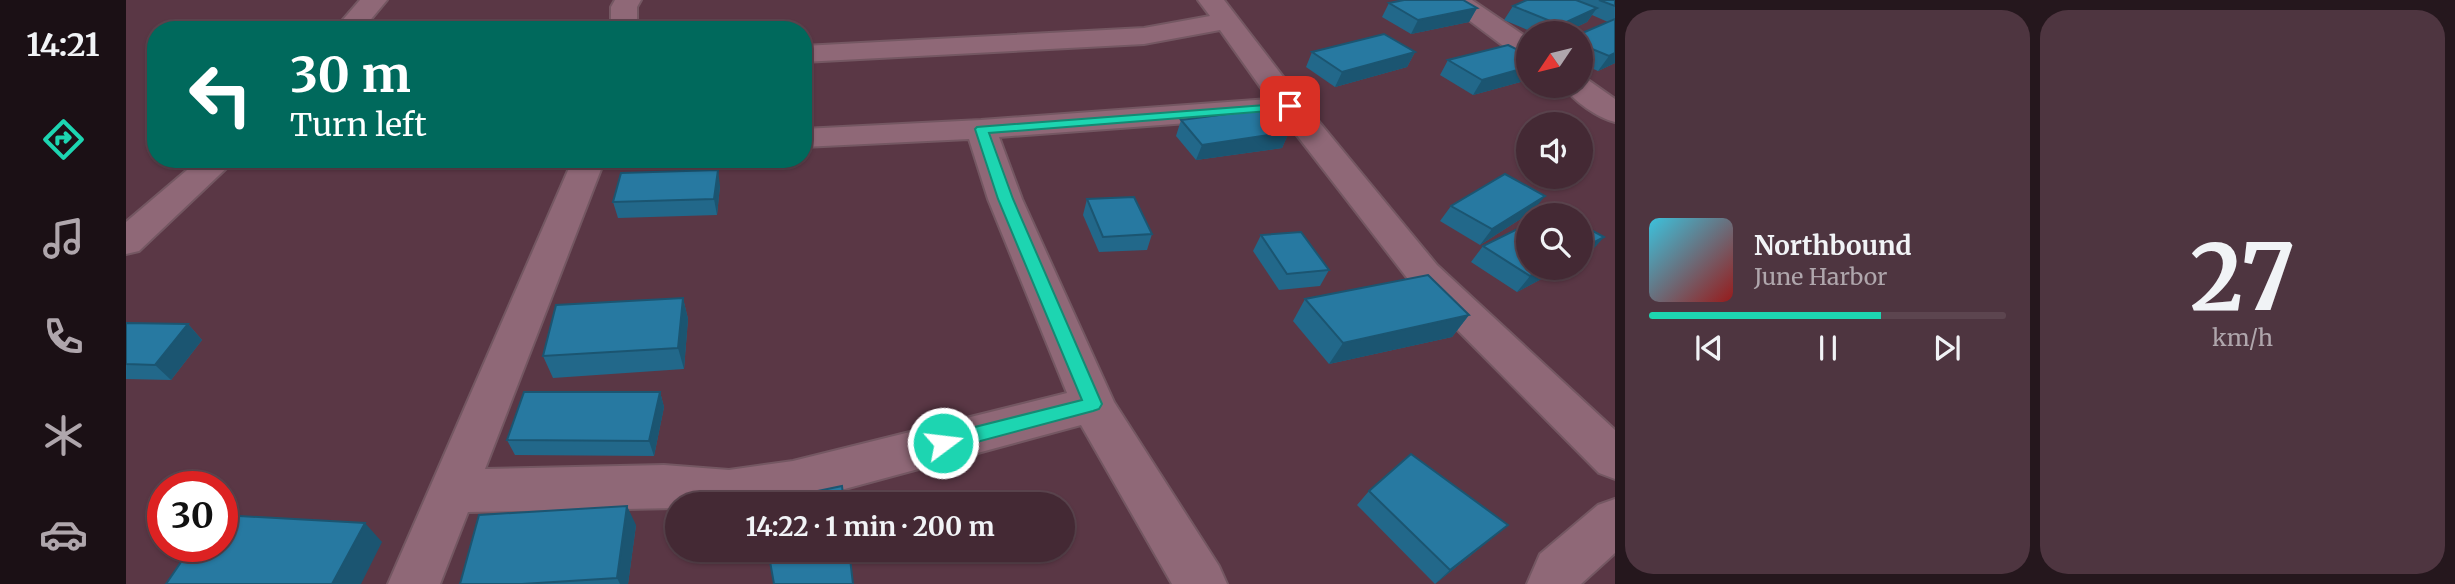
<!DOCTYPE html>
<html lang="en">
<head>
<meta charset="utf-8">
<style>
	:root { --surface:#442934; --page:#4e3540; --text:#f1f3f6; --muted:#afa6ac; --line:#5c454f; --accent:#1dd5b1 }
	body { margin:0; font-family:Merriweather,serif; background:var(--page); color:var(--text); height:100vh; display:flex; flex-direction:column; font-size:26px; white-space:nowrap }
	* { box-sizing:border-box; margin:0 }
	p { font-size:23px; color:var(--muted) }
	.icon { flex:none; width:38px; height:38px; fill:none; stroke:currentColor; stroke-width:2; stroke-linecap:round; stroke-linejoin:round }
	.map { position:relative; flex:1; overflow:hidden }
	.details { display:flex; flex-direction:column; gap:10px; padding:10px; background:#25171d; width:840px }
	.details>* { flex:none }
	.top-card { position:absolute; left:21px; top:21px; width:665px; height:147px; border-radius:28px; box-shadow:0 2px 5px #0004,0 0 0 2px var(--line); background:#00695c; color:#fff; overflow:hidden }
	.needle { width:46px; rotate:235deg }
	.buttons { position:absolute; left:1390px; top:21px; display:grid; gap:14px }
	.buttons a { display:grid; place-items:center; width:77px; height:77px; border-radius:50%; background:var(--surface); box-shadow:0 2px 5px #0004,0 0 0 2px var(--line); font-size:35px }
	.speed { position:absolute; left:21px; top:471px; display:flex; gap:14px; font-size:35px; font-weight:700; text-align:center }
	.speed>* { display:grid; place-content:center; width:91px; height:91px; border-radius:50%; background:var(--surface); box-shadow:0 2px 5px #0004,0 0 0 2px var(--line); line-height:1 }
	.speed .limit { border:10px solid #d22; background:#fff; color:#111 }
	.pin { position:absolute; display:grid; place-items:center; width:60px; height:60px; color:#fff; margin:-30px; border-radius:14px; box-shadow:0 4px 10px #0006 }
	.me { position:absolute; width:77px; margin:-38px; rotate:75deg; stroke-linejoin:round; filter:drop-shadow(0 0 5px #0008) }
	.turn { display:flex; align-items:center; gap:24px; height:147px; padding:0 28px; font-size:32px }
	.turn .icon { width:91px; height:91px; stroke-width:2.5 }
	.turn b { display:block; font-size:49px; line-height:60px }
	.details .card { flex:1; display:flex; flex-direction:column; justify-content:center; gap:10px; min-width:0; padding:0 24px; border-radius:28px; background:var(--page) }
	.details .dial { align-items:center; gap:0 }
	.dial b { font-size:91px; line-height:1 }
	.song { display:flex; align-items:center; gap:21px }
	.cover { width:84px; height:84px; border-radius:10px; background:linear-gradient(135deg,hsl(190 70% 55%),hsl(0 70% 35%)) }
	.played { height:7px; border-radius:4px; background:linear-gradient(90deg,var(--accent) 65%,var(--line) 65%) }
	.keys { display:flex; justify-content:space-around; direction:ltr }
	.details .tiles { flex:1; display:grid; gap:10px; grid-template-columns:repeat(2,1fr) }
	.trip { position:absolute; left:539px; top:492px; width:410px; height:70px; border-radius:35px; background:var(--surface); box-shadow:0 2px 5px #0004,0 0 0 2px var(--line); font-weight:700; line-height:70px; text-align:center }
	main { display:flex; flex:1; min-height:0 }
	.dock { display:flex; flex-direction:column; width:126px; justify-content:space-around; align-items:center; background:#1b1015; color:var(--muted) }
	.dock .icon { width:49px; height:49px }
	.dock .current { color:var(--accent) }
	.dock b { font-size:32px; color:var(--text) }
	.map>svg:first-child { display:block }
</style>
</head>
<body>
<main>
<nav class="dock">
<b>14:21</b>
<svg class="icon current" aria-label="directions" viewBox="0 0 24 24"><path d="M12 3l9 9-9 9-9-9zM9 14v-3h6M13 9l2 2-2 2"/></svg>
<svg class="icon" aria-label="music" viewBox="0 0 24 24"><path d="M9 18V5l10-2v13"/><circle cx="6" cy="18" r="3"/><circle cx="16" cy="16" r="3"/></svg>
<svg class="icon" aria-label="phone" viewBox="0 0 24 24"><path d="M5 4h4l2 5-3 2q2 4 5 5l2-3 5 2v4C11 20 4 13 5 4z"/></svg>
<svg class="icon" aria-label="climate" viewBox="0 0 24 24"><path d="M12 3v18M4 7l16 10M4 17L20 7"/></svg>
<svg class="icon" aria-label="car" viewBox="0 0 24 24"><path d="M5 17H2v-5l4-1 3-4h7l3 4 3 1v5h-3M9 17h6M6 11h13"/><circle cx="7" cy="17" r="2"/><circle cx="17" cy="17" r="2"/></svg>
</nav>
<div class="map">
<svg width="1489" height="584" viewBox="0 0 1489 584">
	<rect width="100%" height="100%" fill="#5a3745"/>
	<g fill="none" stroke-linecap="round" stroke-linejoin="round">
		<g stroke="#745762" stroke-width="4">
			<g id="minor">
				<path d="M234,0h27l-25,30h-28z"/>
				<path d="M489,0h26l-4,7v23h-26v-23z"/>
				<path d="M1072,0h26l77,100 136,165 178,165v49l-16,-6 -188,-190 -129,-167 -283,21 23,62 92,203 105,164 8,18h-55l-91,-159 -288,78 -116,1v4l-209,4 -28,72h-52l185,-425h32l-120,310 179,-4 65,5 64,-9 274,-68 -79,-194 -19,-60 -166,8v-18l178,-9 288,-21 -49,-69 -76,14 -341,18v-16l341,-18 66,-12z"/>
				<path d="M1316,0h30l56,38v21l-10,-2z"/>
				<path d="M1454,78l8,2 27,19v23c-17,-4 -42,-21 -51,-36h16z"/>
				<path d="M74,159h36l-97,92 -13,3v-32z"/>
				<path d="M1489,499v54l-34,31h-54l13,-30 58,-49z"/>
			</g>
		</g>
		<use href="#minor" fill="#8f6877" fill-rule="evenodd"/>
	</g>
	<g fill="#22688a">
		<path d="M1401,0h88v63l-17,8 -18,-8v-29l28,-12 -16,-7 -5,7 -23,11h-29l-31,-13 9,-14z"/>
		<path d="M1263,3l88,5 -8,14 -58,12 -29,-17z"/>
		<path d="M1186,52h103l-8,15 -72,20 -29,-20z"/>
		<path d="M1402,55v25l-55,15 -33,-20 8,-15z"/>
		<path d="M1055,120l108,12 -7,16 -86,12 -20,-24z"/>
		<path d="M594,186l-3,29 -99,3 -5,-16z"/>
		<path d="M961,199l65,35 -5,16 -48,2 -16,-37z"/>
		<path d="M1325,206l82,5 -53,34 -40,-24z"/>
		<path d="M1135,235l68,35 -9,16 -41,4 -26,-39z"/>
		<path d="M1357,246l45,22h34l-45,24 -46,-30z"/>
		<path d="M557,298l5,21 -4,50 -131,9 -10,-22z"/>
		<path d="M1179,299l164,16 -17,22 -123,27 -36,-43z"/>
		<path d="M0,323l62,1 14,16 -31,40 -45,-1z"/>
		<path d="M534,392l4,15 -10,49 -139,-1 -8,-15z"/>
		<path d="M1243,491l122,48 -56,45 -78,-79z"/>
		<path d="M510,525l-8,59h-168z"/>
	</g>
	<g fill="#1b5571">
		<path d="M1351,8l-8,14 -58,12 7,-14z"/>
		<path d="M1471,8l-10,14 -23,11h-9l5,-8z"/>
		<path d="M1289,52l-8,15 -72,20 7,-15z"/>
		<path d="M1489,53v10l-17,8 11,-15z"/>
		<path d="M1402,67v13l-55,15 9,-15z"/>
		<path d="M1163,132l-7,16 -86,12 6,-15z"/>
		<path d="M592,170l2,16 -3,29 -3,-16z"/>
		<path d="M1419,196l-12,15 -53,34 12,-16z"/>
		<path d="M1478,237l-14,16 -10,5v-8z"/>
		<path d="M1420,268h16l-45,24 13,-16z"/>
		<path d="M557,298l5,21 -4,50 -6,-21z"/>
		<path d="M1343,315l-17,22 -123,27 14,-21z"/>
		<path d="M62,324l14,16 -31,40 -16,-15z"/>
		<path d="M534,392l4,15 -10,49 -5,-15z"/>
		<path d="M501,506l9,19 -8,59h-8l-3,-6z"/>
		<path d="M239,523l17,19 -21,42h-29z"/>
		<path d="M1382,525l-17,14 -56,45 15,-14z"/>
	</g>
	<g fill="#2779a1" stroke="#1b5571" stroke-width="2">
		<path d="M1278,0h59l14,8 -59,12 -29,-17z"/>
		<path d="M1401,0h49l21,8 -37,17 -47,-19z"/>
		<path d="M1473,0h16v6z"/>
		<path d="M1489,19v34l-6,3 -29,-12v-10z"/>
		<path d="M1258,34l31,18 -73,20 -30,-20z"/>
		<path d="M1382,45l20,10v12l-46,13 -34,-20z"/>
		<path d="M1139,109l24,23 -87,13 -21,-25z"/>
		<path d="M592,170l-4,29 -101,3 8,-29z"/>
		<path d="M1379,174l40,22 -53,33 -41,-23z"/>
		<path d="M1008,197l18,37 -49,3 -16,-38z"/>
		<path d="M1430,210l10,5h-21z"/>
		<path d="M1402,224v44h18l-16,8 -47,-30z"/>
		<path d="M1454,224l24,13 -24,13z"/>
		<path d="M1175,232l28,38 -42,4 -26,-39z"/>
		<path d="M1302,275l41,40 -126,28 -38,-44z"/>
		<path d="M557,298l-5,50 -135,8 13,-51z"/>
		<path d="M0,323l62,1 -33,41 -29,-1z"/>
		<path d="M398,392h136l-11,49 -142,-1z"/>
		<path d="M1285,454l97,71 -58,45 -81,-79z"/>
		<path d="M716,486l2,18h-83l-1,-1z"/>
		<path d="M501,506l-10,72 -95,6h-62l19,-69z"/>
		<path d="M96,515l143,8 -33,61h-166l26,-38h30z"/>
		<path d="M642,550h81l4,34h-79z"/>
	</g>
	<path fill="#1dd5b1" stroke="#138a73" stroke-width="2" d="M1164,103l5,1v5l-306,24 24,66 89,205 -3,5 -6,2 -150,40 -7,-2 -3,-6 3,-6 7,-2 139,-35 -84,-201 -23,-70 2,-2z"/>
</svg>
<div class="buttons">
<a><svg class="needle" viewBox="-14 -14 28 28"><path d="M0-13l5 13h-10z" fill="#e53935"/><path d="M0 13l5-13h-10z" fill="#afa6ac"/></svg></a>
<a><svg class="icon" aria-label="sound" viewBox="0 0 24 24"><path d="M4 9h4l5-4v14l-5-4H4zM17 9q2 3 0 6"/></svg></a>
<a><svg class="icon" aria-label="search" viewBox="0 0 24 24"><circle cx="10" cy="10" r="6"/><path d="M15 15l6 6"/></svg></a>
</div>
<div class="speed"><div class="limit">30</div></div>
<div class="pin" style="left:1164px;top:106px;background:#d93025"><svg class="icon" aria-label="arrive" viewBox="0 0 24 24"><path d="M6 21V4h12l-3 4 3 4H6"/></svg></div>
<svg class="me" style="left:817px;top:443px" viewBox="-20 -20 40 40"><circle r="17" fill="#1dd5b1" stroke="#fff" stroke-width="3"/><path d="M0-11L8 9 0 5-8 9z" fill="#fff"/></svg>
<div class="trip">14:22 · 1 min · 200 m</div>
<div class="top-card">
<div class="turn"><svg class="icon" aria-label="left" viewBox="0 0 24 24"><path d="M17 20v-9H6M10 6l-5 5 5 5"/></svg><div><b>30 m</b>Turn left</div></div>
</div>
</div>
<section class="details">
<div class="tiles">
<div class="card">
<div class="song"><i class="cover"></i><div><b>Northbound</b><p>June Harbor</p></div></div>
<div class="played"></div>
<div class="keys"><svg class="icon" aria-label="previous" viewBox="0 0 24 24"><path d="M18 5L8 12l10 7zM5 5v14"/></svg><svg class="icon" aria-label="pause" viewBox="0 0 24 24"><path d="M8 5v14M16 5v14"/></svg><svg class="icon" aria-label="next" viewBox="0 0 24 24"><path d="M6 5l10 7-10 7zM19 5v14"/></svg></div>
</div>
<div class="card dial"><b>27</b><p>km/h</p></div>
</div>
</section>
</main>
</body>
</html>
